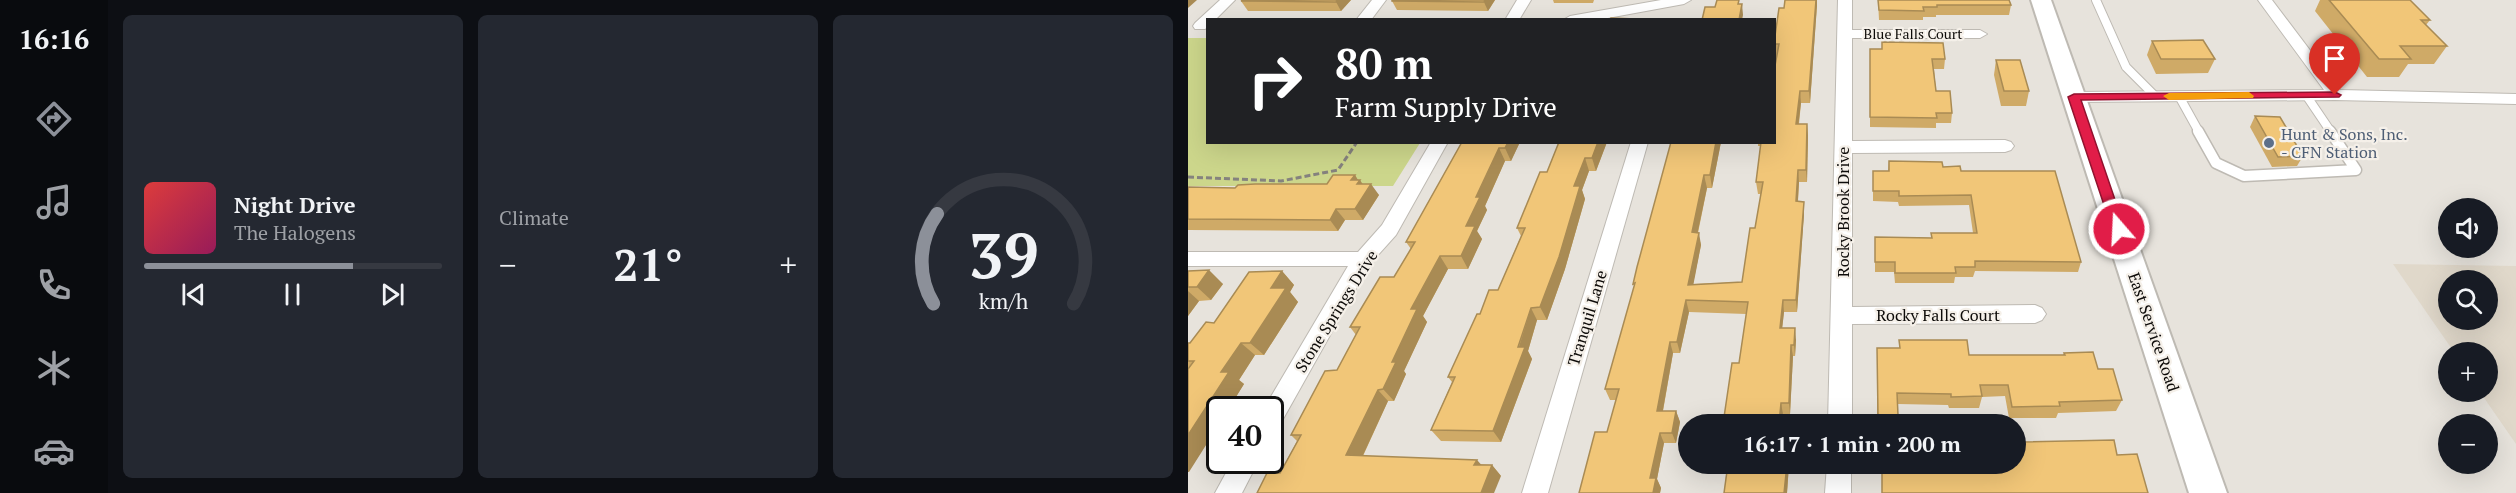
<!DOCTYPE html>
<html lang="en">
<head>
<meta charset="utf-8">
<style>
	:root { --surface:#171b24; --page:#242831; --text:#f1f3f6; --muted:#9ea1a6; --line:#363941; --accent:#8c9099 }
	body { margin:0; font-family:"PT Serif",serif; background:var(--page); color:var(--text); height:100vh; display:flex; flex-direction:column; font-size:22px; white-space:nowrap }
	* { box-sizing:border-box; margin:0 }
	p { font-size:20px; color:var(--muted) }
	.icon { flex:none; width:33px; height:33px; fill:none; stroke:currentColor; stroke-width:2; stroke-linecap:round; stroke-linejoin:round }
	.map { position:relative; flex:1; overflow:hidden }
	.panel { display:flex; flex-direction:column; gap:15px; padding:15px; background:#0d0f14; width:1080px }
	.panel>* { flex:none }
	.banner { position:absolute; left:18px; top:18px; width:570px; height:126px; border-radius:0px; box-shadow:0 6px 24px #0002; background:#202124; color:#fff; overflow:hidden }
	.tools { position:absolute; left:1250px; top:198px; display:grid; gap:12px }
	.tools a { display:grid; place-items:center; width:60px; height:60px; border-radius:50%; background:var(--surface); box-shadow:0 6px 24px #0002; font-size:30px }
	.speed { position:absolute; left:18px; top:396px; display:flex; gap:12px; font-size:30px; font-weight:700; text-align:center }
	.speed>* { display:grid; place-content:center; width:78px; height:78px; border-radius:50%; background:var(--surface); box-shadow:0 6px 24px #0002; line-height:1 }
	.speed .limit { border:3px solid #111; border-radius:9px; background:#fff; color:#111 }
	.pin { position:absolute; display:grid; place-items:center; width:51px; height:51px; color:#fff; margin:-62px -26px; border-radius:50% 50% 50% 0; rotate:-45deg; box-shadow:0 0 6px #0007 }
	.pin .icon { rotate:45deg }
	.me { position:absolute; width:66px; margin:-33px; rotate:341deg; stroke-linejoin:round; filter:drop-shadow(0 0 4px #0008) }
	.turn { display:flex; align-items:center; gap:21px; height:126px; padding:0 30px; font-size:27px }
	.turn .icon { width:78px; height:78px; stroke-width:2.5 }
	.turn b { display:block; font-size:42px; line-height:51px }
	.big { font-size:45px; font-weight:700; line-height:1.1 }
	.panel .tile { flex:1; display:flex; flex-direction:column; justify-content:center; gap:9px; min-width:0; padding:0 21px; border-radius:9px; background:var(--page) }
	.panel .dial { align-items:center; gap:0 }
	.dial svg { height:156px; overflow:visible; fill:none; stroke:var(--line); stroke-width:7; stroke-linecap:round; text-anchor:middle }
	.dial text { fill:var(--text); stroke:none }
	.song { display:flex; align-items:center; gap:18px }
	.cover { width:72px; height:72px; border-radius:9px; background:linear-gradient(135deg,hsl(0 70% 55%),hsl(330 70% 35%)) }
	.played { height:6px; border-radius:3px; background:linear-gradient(90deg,var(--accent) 70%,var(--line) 70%) }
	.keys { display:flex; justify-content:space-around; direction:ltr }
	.heat { display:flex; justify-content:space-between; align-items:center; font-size:33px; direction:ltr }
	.panel .tiles { flex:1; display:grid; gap:15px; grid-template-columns:repeat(3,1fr) }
	.trip { position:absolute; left:490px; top:414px; width:348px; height:60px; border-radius:30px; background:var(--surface); box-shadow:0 6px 24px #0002; font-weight:700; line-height:60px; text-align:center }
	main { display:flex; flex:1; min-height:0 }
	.tab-bar { display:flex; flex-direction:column; width:108px; justify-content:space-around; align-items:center; background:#090b0e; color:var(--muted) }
	.tab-bar .icon { width:42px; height:42px }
	.tab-bar .selected { color:var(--accent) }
	.tab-bar b { font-size:27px; color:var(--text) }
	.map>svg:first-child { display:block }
</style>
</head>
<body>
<main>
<nav class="tab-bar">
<b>16:16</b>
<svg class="icon selected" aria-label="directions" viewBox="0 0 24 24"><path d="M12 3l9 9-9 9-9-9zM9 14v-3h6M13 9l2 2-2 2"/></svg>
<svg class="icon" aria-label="music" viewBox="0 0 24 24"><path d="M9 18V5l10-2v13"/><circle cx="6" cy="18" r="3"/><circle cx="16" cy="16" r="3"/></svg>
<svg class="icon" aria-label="phone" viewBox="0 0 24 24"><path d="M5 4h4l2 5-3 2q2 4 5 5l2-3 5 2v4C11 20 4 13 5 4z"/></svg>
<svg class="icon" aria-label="climate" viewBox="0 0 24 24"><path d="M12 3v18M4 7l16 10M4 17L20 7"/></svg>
<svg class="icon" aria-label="car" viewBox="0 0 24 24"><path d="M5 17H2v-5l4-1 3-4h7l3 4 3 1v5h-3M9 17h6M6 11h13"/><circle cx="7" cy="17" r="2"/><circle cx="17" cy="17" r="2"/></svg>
</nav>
<section class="panel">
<div class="tiles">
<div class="tile">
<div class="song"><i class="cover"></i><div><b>Night Drive</b><p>The Halogens</p></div></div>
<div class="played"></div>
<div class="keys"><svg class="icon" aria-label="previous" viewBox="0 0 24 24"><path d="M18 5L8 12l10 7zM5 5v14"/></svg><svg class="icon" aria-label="pause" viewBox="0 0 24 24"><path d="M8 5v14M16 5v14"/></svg><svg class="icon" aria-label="next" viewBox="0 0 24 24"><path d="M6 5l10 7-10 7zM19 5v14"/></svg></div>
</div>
<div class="tile"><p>Climate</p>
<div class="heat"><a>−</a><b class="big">21°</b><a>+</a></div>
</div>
<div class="tile dial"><svg viewBox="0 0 100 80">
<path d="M14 69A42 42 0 1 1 86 69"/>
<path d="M14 69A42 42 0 0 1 16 23" stroke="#8c9099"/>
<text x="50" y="56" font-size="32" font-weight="700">39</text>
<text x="50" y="72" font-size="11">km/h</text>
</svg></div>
</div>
</section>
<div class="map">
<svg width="1328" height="493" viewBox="0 0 1328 493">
	<rect width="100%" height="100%" fill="#e7e3dc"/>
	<path fill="#e0d8ca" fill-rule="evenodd" d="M1205,264l123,2v178l-36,-52h7v-40h-33zM1260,280h39v40h-39z"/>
	<path fill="#ccd68b" d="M0,38h19l1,104 212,1 -27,43h-205z"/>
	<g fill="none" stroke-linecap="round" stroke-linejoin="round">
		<g stroke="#bebab3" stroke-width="10">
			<g id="lane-far1">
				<path d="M908,0l30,67 29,29"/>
				<path d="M1118,95l25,37"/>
				<path d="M991,96l20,36"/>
			</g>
		</g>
		<g stroke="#bebab3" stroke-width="13">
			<path id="lane" d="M1010,131l18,32 28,13 112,-6 -26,-39"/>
		</g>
		<g stroke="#bebab3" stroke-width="2">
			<g id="street">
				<path d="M32,0h15l-20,20h-7v7l-3,2h-10l-2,-3 2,-3z"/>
				<path d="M184,0h14l-15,20h-15z"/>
				<path d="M329,0h14l-12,20h-14z"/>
				<path d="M473,0h30l-7,4 -87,16h-34l7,-4z"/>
				<path d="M650,0h14v30h128l7,4 -7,4h-128v103l153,-1 6,2 3,4 -3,4 -6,2 -153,1v154l183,-2 7,3 4,6 -4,6 -7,3 -183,1v100h-24z"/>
				<path d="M1070,0h14l68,90 176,4v10l-181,-4 -261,2 -8,-5 8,-5 250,-2z"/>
				<path d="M243,142h17l-52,93 -26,29 -92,164 -8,2v-20h-7l85,-144h-160v-14h170l24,-27z"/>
				<path d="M443,142h17l-100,351h-26z"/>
				<path d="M45,460h26l-17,33h-27z"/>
				<path d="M639,464h24v29h-26z"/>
			</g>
		</g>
		<g stroke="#bebab3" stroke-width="4">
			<path id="secondary" d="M843,0h20l176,493h-38z"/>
		</g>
		<path stroke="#85827e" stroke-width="3" stroke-dasharray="6 3" stroke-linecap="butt" d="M0,177l93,4 57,-11 19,-28"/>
		<use href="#lane-far1" stroke="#fff" stroke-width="8"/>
		<use href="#lane" stroke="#fff" stroke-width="10"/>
		<use href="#street" fill="#fff" fill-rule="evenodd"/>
		<use href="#secondary" fill="#fff" fill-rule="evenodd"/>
	</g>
	<g fill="#cfaa67">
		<path d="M163,0l-10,11h-93l-7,-10z"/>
		<path d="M307,0l-7,11 -91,-1 -5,-9z"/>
		<path d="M365,0h41l-1,3h-39z"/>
		<path d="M597,0h32v5l-7,98h-9l-2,21h8l1,12 -1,46h-8l-1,19 6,1v12l-7,98h-13l-2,16 14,12 -1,16h-2l-3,58h-7l-44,-51 7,-49 -57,-2 -9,41h-7l-10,58h13l4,11 -4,21h-12l-7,36 4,9 -1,5h-81l28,-61 9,-32h-6l-5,-11 30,-102 -2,-3 88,-142 -9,46h-5l-9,45 3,12 -8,39 49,-2 13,-54 6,-34h-3l-2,-12 5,-36h-3v-4h16l3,-86h-2l-1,-13 10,-35z"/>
		<path d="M690,0h131l2,5 -2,10h-73v2h-13v3h-44z"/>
		<path d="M1132,0h90l20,20 -4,5 21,21 -13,18h-26l-9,13h-32l-52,-66z"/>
		<path d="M964,41l63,18 -7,14 -52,1 -9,-19z"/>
		<path d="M682,49l75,10 -1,10h-10l2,22 16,22 -1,10h-15v5l-66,-1z"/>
		<path d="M808,60l33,31 -3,15h-25l-7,-31z"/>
		<path d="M1067,116l48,40 -6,10 -25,1 -22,-40z"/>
		<path d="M274,142h58l-9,19h-6l-20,45 2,4 -10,21 5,8 -14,30h-20l-25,47 4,6 -23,49 2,3 -12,27h-6l-25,55 129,9 9,11 -221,-3 17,-32 -6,-6 46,-65 19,-35 -6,-8 44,-50 17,-28 -5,-7z"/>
		<path d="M371,142h48l-11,29h-7l-7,19 3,9 -20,70 -18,51h-10l-9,31 4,8 -31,83 -60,-1 -10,-11 21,-48 -4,-5 32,-63 18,-24 23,-54 -4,-8 30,-56z"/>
		<path d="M701,161l54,6 18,4 120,91 -3,10 -103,-1 -2,6h-18l-1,6h-59l-1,-11h-19v-35l56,1v-5h42l-4,-28 -70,1 -1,-4 -25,-1v-30h15z"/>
		<path d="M167,175l3,5 5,4 16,11 -16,25h-18l-7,11 -150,-1v-43l47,1 92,-4z"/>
		<path d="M0,271l35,13 -12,16 -12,1 -11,15z"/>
		<path d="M94,271l12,14 -4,7 8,10 -34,53h-9l-16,25 5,4 -56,88v-129h2l24,-20z"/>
		<path d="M711,340l70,15h94l1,-2 34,16 24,31 -6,11 -58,2 -2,5h-47l-4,-22 -23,1 -3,11h-30l-1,-3 -50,-1 -1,20h-20v-76h22z"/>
		<path d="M533,464h68l-2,29h-63l3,-26h-5z"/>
	</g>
	<g fill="#a98b54">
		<path d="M0,0h9l-9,8z"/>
		<path d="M149,0h14l-10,11 -5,-9z"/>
		<path d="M297,0h10l-7,11 -4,-9z"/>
		<path d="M628,0h1v5l-7,98 -1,-12z"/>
		<path d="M554,4l1,11 -1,5h-3z"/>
		<path d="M612,91l1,12 -4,33 -1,-12z"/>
		<path d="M619,124l1,12 -1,46 -1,-12z"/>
		<path d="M320,142h12l-9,19 -6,-13z"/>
		<path d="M410,142h9l-11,29 -4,-13z"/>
		<path d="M528,142h5l-9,46 -2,-13z"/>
		<path d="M311,148l6,13 -20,45 2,4 -10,21 5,8 -14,30 -7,-13 5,-30 10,-29z"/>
		<path d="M397,158l4,13 -7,19 3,9 -20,70 -18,51 -7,-13 34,-121z"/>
		<path d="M610,170l1,12 -2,32 -1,-13z"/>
		<path d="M167,175l4,7 1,-2 7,11 4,-7 8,11 -16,25 -8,-11 -4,-29z"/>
		<path d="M516,175l3,13 -12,57 -3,-13z"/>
		<path d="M616,202v12l-7,98 -1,-12z"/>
		<path d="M148,209l9,11 -7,11 -8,-11z"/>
		<path d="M511,233l2,12 -10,52 -3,-12z"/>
		<path d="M252,256l8,13 -25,47 4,6 -23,49 2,3 -12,27 -11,-12 28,-80z"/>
		<path d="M21,270l14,14 -12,16 -14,-13z"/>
		<path d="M94,271l12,14 -4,7 8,10 -34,53 -14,-12 21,-55z"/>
		<path d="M0,291l11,10 -11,15z"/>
		<path d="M498,300l3,12 -9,41 -3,-11z"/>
		<path d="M595,300l1,12 -3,27 -1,-11z"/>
		<path d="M343,308l6,12 -9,31 4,8 -31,83 -8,-11z"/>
		<path d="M607,328l1,12 -1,16 -1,-11z"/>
		<path d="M482,342l3,11 -12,68 -4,-10z"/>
		<path d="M53,343l14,12 -16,25 5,4 -16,26h-8v13l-31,49h-1v-37l33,-63z"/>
		<path d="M603,345l2,11 -3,58 -1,-11z"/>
		<path d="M190,390l10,11 -30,65 -12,-11z"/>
		<path d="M593,403l2,11 -1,10h-3z"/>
		<path d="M488,411l4,11 -4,21 -4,-10z"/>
		<path d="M472,433l4,10 -7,36 4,9 -1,5h-7l-3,-15z"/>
		<path d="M289,460l9,10 -12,-5z"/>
		<path d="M599,464h2l-2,29h-3z"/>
		<path d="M304,465l9,11 -7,17h-13z"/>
	</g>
	<g fill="#f1c678" stroke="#a98b54" stroke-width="1.5">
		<path d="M55,0h94l-1,2 -95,-1z"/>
		<path d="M204,0h93l-1,2 -92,-1z"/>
		<path d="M529,0h22l-1,4h4l-3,16h-37l3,-13h10z"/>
		<path d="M597,0h31l-7,91h-9l-4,33h11l-1,46h-8l-2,31 8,1 -8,98h-13l-3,28h15l-1,17h-3l-2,58h-8l-2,21h-56l9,-61h7l9,-61 -62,-2 -9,42h-7l-13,69h19l-4,22h-12l-10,45h6l-3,15h-74l16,-61h12l12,-43h-14l30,-106 -2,1 4,-17 34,-125h45l-6,33h-6l-12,57 7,1 -11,52 54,-3 8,-54h5l8,-46h-7l5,-40h13v-71l5,-27h-5v-1l5,-35h5z"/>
		<path d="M690,0h131l2,5h-74v2h-14l1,4 -45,-1z"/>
		<path d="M1141,0h81l20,20h-9l26,26h-47l11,13h-32z"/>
		<path d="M423,18l23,1 -1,1h-22z"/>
		<path d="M1015,40l12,19h-54l-9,-18z"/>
		<path d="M694,42l61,1 2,16h-13l4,32h14l2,22h-16l1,5 -67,-1v-68h12z"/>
		<path d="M808,60h24l9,31h-25z"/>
		<path d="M1067,116l25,1 23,39 -25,1z"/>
		<path d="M274,142h46l-3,6h-6l-23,49h4l-14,29h9l-14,30h-21l-29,53h6l-25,53h4l-13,27 -5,1 -32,65 131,5 -3,5h18l-11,28h-224l10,-20h13l21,-38h-10l34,-64 12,-1 23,-43h-10l30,-50h14l21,-35h-9z"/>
		<path d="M371,142h39l-6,16h-7l-11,28h6l-21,71 -19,50 -9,1 -13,39h7l-32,84 -62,-1 24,-53h-7l29,-63h3l9,-24h9l27,-62h-8l23,-56h7z"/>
		<path d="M701,161l53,1 1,5 17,-1 1,5h94l26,91 -106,-1v6h-20l1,6h-61v-11h-20v-25l57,1 -1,-5h46l-6,-38 -72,1v-5h-26v-20h16z"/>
		<path d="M145,175h22l-4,5h9l-3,4h14l-16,25h-19l-6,11 -142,-1v-32l47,1 3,-3 17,-1h72z"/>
		<path d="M21,270l-12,17h-9v-16z"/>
		<path d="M94,271l-11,17h15l-36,55h-9l-20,29h8l-41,63v-66l6,-8h-6v-18h2l16,-21 8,1 35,-51z"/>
		<path d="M711,340h68l2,15h96l-1,-2 29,-1 5,17h15l9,31 -63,2 1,4 -48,1 -4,-22h-28l2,11 -31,1v-3l-54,-1 1,22h-20l-1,-67h23z"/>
		<path d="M926,440l3,15 20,-1 11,39h-266v-29h134v-22z"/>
		<path d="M540,464h59l-3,29h-60z"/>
	</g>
	<path fill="#e11d48" stroke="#92132f" stroke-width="1.5" d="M1147,92l6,3 -2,2 -258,3 44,129 -6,5 -7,-5 -44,-132 6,-3z"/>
	<path fill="#f59e0b" d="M1061,92l5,4 -1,2 -84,2 -6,-4 6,-3z"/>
	<circle fill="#5c6f8a" stroke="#f5f0e9" stroke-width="2" cx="1081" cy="143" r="6"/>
	<g text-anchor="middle" stroke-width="4.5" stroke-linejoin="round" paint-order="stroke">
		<g font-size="14" fill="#0d0b09" stroke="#f5f0e9">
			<text x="725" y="39">Blue Falls Court</text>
		</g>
		<g font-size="16" fill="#4e5e75" stroke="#f5f0e9" text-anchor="start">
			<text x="1093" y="140">Hunt &amp; Sons, Inc.<tspan x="1093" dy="18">- CFN Station</tspan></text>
		</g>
		<g font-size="16" fill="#0d0b09" stroke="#f5f0e9">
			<text transform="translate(655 212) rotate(-90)" y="6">Rocky Brook Drive</text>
			<text transform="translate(148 311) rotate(-58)" y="6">Stone Springs Drive</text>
			<text x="750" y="321">Rocky Falls Court</text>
			<text transform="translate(399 318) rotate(-73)" y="6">Tranquil Lane</text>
			<text transform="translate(966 332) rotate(71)" y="6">East Service Road</text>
		</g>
	</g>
</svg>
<div class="tools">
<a><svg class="icon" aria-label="sound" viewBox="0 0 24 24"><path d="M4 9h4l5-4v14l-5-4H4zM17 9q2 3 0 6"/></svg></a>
<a><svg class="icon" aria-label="search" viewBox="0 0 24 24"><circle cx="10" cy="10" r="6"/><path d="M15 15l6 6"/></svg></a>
<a>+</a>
<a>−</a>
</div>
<div class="speed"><div class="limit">40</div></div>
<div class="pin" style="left:1147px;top:95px;background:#d93025"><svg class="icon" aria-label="arrive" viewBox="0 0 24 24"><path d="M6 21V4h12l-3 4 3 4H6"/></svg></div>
<svg class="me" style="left:931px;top:229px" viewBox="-20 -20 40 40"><circle r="17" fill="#e11d48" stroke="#fff" stroke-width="3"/><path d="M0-11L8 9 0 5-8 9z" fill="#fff"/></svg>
<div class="trip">16:17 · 1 min · 200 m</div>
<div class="banner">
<div class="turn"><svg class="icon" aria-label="right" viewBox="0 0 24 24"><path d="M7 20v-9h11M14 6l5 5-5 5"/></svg><div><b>80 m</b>Farm Supply Drive</div></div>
</div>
</div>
</main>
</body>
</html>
